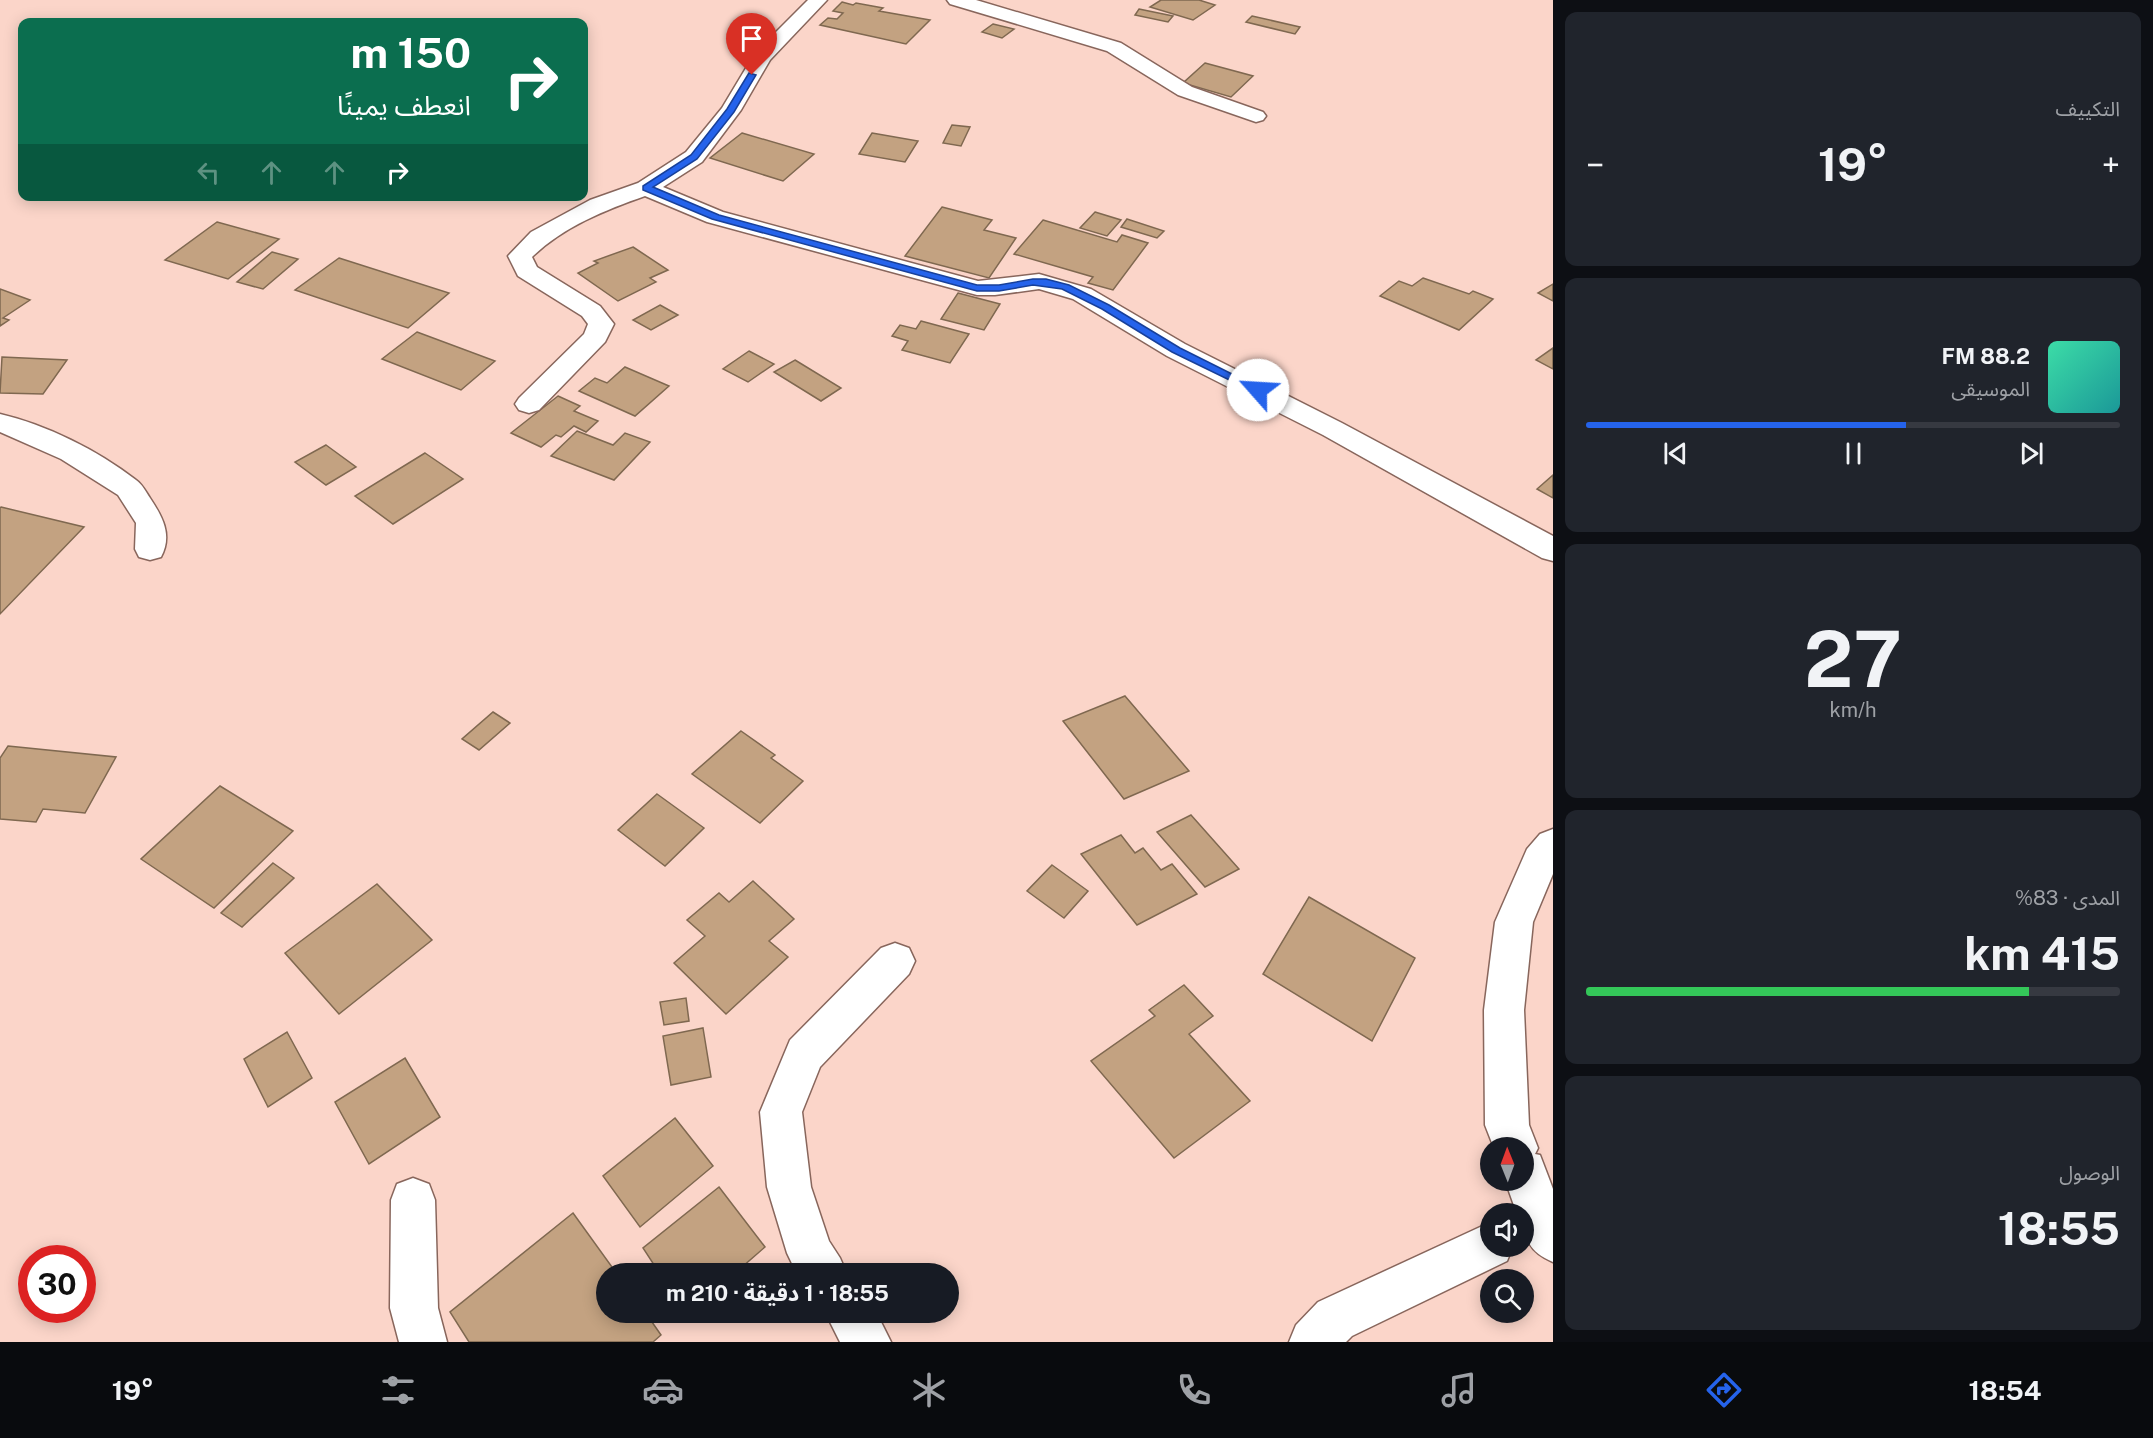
<!DOCTYPE html>
<html lang="ar">
<head>
<meta charset="utf-8">
<style>
	:root { --surface:#171b24; --page:#20242c; --text:#f1f3f6; --muted:#9ea1a6; --line:#363941; --accent:#2563eb }
	body { margin:0; font-family:"Public Sans","Noto Sans Arabic",sans-serif; background:var(--page); color:var(--text); direction:rtl; height:100vh; display:flex; flex-direction:column; font-size:22px; white-space:nowrap }
	* { box-sizing:border-box; margin:0 }
	p { font-size:20px; color:var(--muted) }
	.icon { flex:none; width:33px; height:33px; fill:none; stroke:currentColor; stroke-width:2; stroke-linecap:round; stroke-linejoin:round }
	.map { position:relative; flex:1; overflow:hidden; direction:ltr }
	.panel { display:flex; flex-direction:column; gap:12px; padding:12px; background:#0d0f14; width:600px }
	.panel>* { flex:none }
	.guide { position:absolute; left:18px; top:18px; width:570px; height:183px; border-radius:12px; box-shadow:0 3px 15px #0003; direction:rtl; background:#0b6e4f; color:#fff; overflow:hidden }
	.needle { width:39px; rotate:359deg }
	.fabs { position:absolute; left:1480px; top:1137px; display:grid; gap:12px }
	.fabs a { display:grid; place-items:center; width:54px; height:54px; border-radius:50%; background:var(--surface); box-shadow:0 3px 15px #0003; font-size:30px }
	.speed { position:absolute; left:18px; top:1245px; display:flex; gap:12px; font-size:30px; font-weight:700; text-align:center }
	.speed>* { display:grid; place-content:center; width:78px; height:78px; border-radius:50%; background:var(--surface); box-shadow:0 3px 15px #0003; line-height:1 }
	.speed .limit { border:9px solid #d22; background:#fff; color:#111 }
	.pin { position:absolute; display:grid; place-items:center; width:51px; height:51px; color:#fff; margin:-62px -26px; border-radius:50% 50% 50% 0; rotate:-45deg; box-shadow:0 0 6px #0007 }
	.pin .icon { rotate:45deg }
	.me { position:absolute; width:66px; margin:-33px; rotate:296deg; stroke-linejoin:round; filter:drop-shadow(0 0 4px #0008) }
	.turn { display:flex; align-items:center; gap:21px; height:126px; padding:0 18px; font-size:27px }
	.turn .icon { width:78px; height:78px; stroke-width:2.5 }
	.turn b { display:block; font-size:42px; line-height:51px }
	.lanes { display:flex; align-items:center; height:57px; padding:0 18px; background:#0003; justify-content:center; gap:30px; direction:ltr }
	.lanes .off { opacity:.35 }
	.big { font-size:45px; font-weight:700; line-height:1.1 }
	.panel .card { flex:1; display:flex; flex-direction:column; justify-content:center; gap:9px; min-width:0; padding:0 21px; border-radius:12px; background:var(--page) }
	.panel .dial { align-items:center; gap:0 }
	.dial b { font-size:78px; line-height:1 }
	.song { display:flex; align-items:center; gap:18px }
	.cover { width:72px; height:72px; border-radius:9px; background:linear-gradient(135deg,hsl(160 70% 55%),hsl(180 70% 35%)) }
	.played { height:6px; border-radius:3px; background:linear-gradient(90deg,var(--accent) 60%,var(--line) 60%) }
	.keys { display:flex; justify-content:space-around; direction:ltr }
	.heat { display:flex; justify-content:space-between; align-items:center; font-size:33px; direction:ltr }
	.charge { height:9px; border-radius:4px; background:linear-gradient(90deg,#34c759 83%,var(--line) 0) }
	.trip { position:absolute; left:596px; top:1263px; width:363px; height:60px; border-radius:30px; background:var(--surface); box-shadow:0 3px 15px #0003; font-weight:700; line-height:60px; text-align:center; direction:rtl }
	.dock { display:flex; height:96px; justify-content:space-around; align-items:center; background:#090b0e; color:var(--muted) }
	.dock .icon { width:42px; height:42px }
	.dock .on { color:var(--accent) }
	.dock b { font-size:27px; color:var(--text) }
	main { display:flex; flex:1; min-height:0 }
	.map>svg:first-child { display:block }
</style>
</head>
<body>
<main>
<section class="panel">
<div class="card"><p>التكييف</p>
<div class="heat"><a>−</a><b class="big">19°</b><a>+</a></div>
</div>
<div class="card">
<div class="song"><i class="cover"></i><div><b>88.2 FM</b><p>الموسيقى</p></div></div>
<div class="played"></div>
<div class="keys"><svg class="icon" aria-label="previous" viewBox="0 0 24 24"><path d="M18 5L8 12l10 7zM5 5v14"/></svg><svg class="icon" aria-label="pause" viewBox="0 0 24 24"><path d="M8 5v14M16 5v14"/></svg><svg class="icon" aria-label="next" viewBox="0 0 24 24"><path d="M6 5l10 7-10 7zM19 5v14"/></svg></div>
</div>
<div class="card dial"><b>27</b><p>km/h</p></div>
<div class="card"><p>المدى · 83%</p><b class="big">415 km</b><div class="charge"></div></div>
<div class="card"><p>الوصول</p><b class="big">18:55</b></div>
</section>
<div class="map">
<svg width="1553" height="1342" viewBox="0 0 1553 1342">
	<rect width="100%" height="100%" fill="#fbd5c9"/>
	<g fill="#c3a281" stroke="#7f6850" stroke-width="1.5">
		<path d="M1161,0h38l16,5 -22,15 -43,-13z"/>
		<path d="M842,2l11,3 3,-2 27,5 -4,3 51,9 -24,24 -86,-19 8,-7 9,1 6,-6 -10,-2z"/>
		<path d="M1139,9l34,7 -5,6 -33,-7z"/>
		<path d="M1252,16l48,11 -5,7 -49,-12z"/>
		<path d="M993,24l21,5 -12,9 -20,-6z"/>
		<path d="M1205,63l48,13 -22,21 -48,-14z"/>
		<path d="M952,125l18,2 -9,19 -18,-3z"/>
		<path d="M742,133l72,21 -31,27 -73,-23z"/>
		<path d="M872,133l46,8 -13,21 -46,-8z"/>
		<path d="M942,207l50,13 -8,10 32,8 -27,40 -84,-22z"/>
		<path d="M1095,212l26,8 -14,16 -27,-8z"/>
		<path d="M1127,219l37,12 -7,7 -36,-11z"/>
		<path d="M1043,220l74,22 5,-7 26,8 -35,47 -25,-7 5,-6 -79,-23z"/>
		<path d="M217,222l62,17 -51,40 -63,-19z"/>
		<path d="M633,247l35,23 -18,8 6,4 -38,19 -40,-28 20,-10 -4,-2z"/>
		<path d="M272,252l26,7 -35,30 -26,-7z"/>
		<path d="M339,258l110,35 -41,35 -113,-38z"/>
		<path d="M1423,278l46,16 4,-3 20,8 -34,31 -79,-34 19,-15 13,5z"/>
		<path d="M1553,284v17l-15,-8z"/>
		<path d="M0,289l30,11 -27,18 6,2 -9,6z"/>
		<path d="M958,293l42,11 -16,26 -43,-11z"/>
		<path d="M660,305l18,10 -27,15 -18,-10z"/>
		<path d="M921,321l48,13 -19,29 -48,-13 6,-9 -16,-5 8,-11 16,4z"/>
		<path d="M417,332l78,29 -34,29 -79,-31z"/>
		<path d="M1553,348v21l-17,-9z"/>
		<path d="M749,351l25,13 -26,18 -25,-13z"/>
		<path d="M2,357l65,3 -24,34 -43,-1z"/>
		<path d="M795,360l46,28 -20,13 -47,-29z"/>
		<path d="M625,367l44,19 -34,30 -56,-25 16,-13 12,5z"/>
		<path d="M558,396l22,10 -6,5 24,10 -12,11 -12,-6 -13,11 -5,-2 -15,12 -30,-14z"/>
		<path d="M577,431l36,14 12,-12 25,9 -36,38 -63,-24z"/>
		<path d="M326,445l30,22 -30,18 -31,-23z"/>
		<path d="M425,453l38,26 -70,45 -38,-28z"/>
		<path d="M1553,475v23l-16,-9z"/>
		<path d="M1,507l83,20 -84,87v-106z"/>
		<path d="M1125,696l64,75 -65,28 -61,-78z"/>
		<path d="M493,712l17,11 -31,27 -17,-11z"/>
		<path d="M741,731l34,24 -4,3 32,23 -43,42 -68,-49z"/>
		<path d="M8,746l108,11 -31,56 -42,-4 -7,13 -36,-3v-61z"/>
		<path d="M220,786l73,45 -79,77 -73,-49z"/>
		<path d="M657,794l47,34 -39,38 -47,-36z"/>
		<path d="M1191,815l48,54 -34,18 -48,-55z"/>
		<path d="M1121,835l14,18 8,-5 18,22 11,-6 25,30 -60,31 -56,-71z"/>
		<path d="M273,863l21,15 -52,49 -21,-14z"/>
		<path d="M1052,865l36,26 -24,27 -37,-27z"/>
		<path d="M753,881l41,38 -25,22 19,16 -62,57 -52,-51 31,-27 -18,-16 32,-27 10,9z"/>
		<path d="M377,884l55,56 -93,74 -54,-61z"/>
		<path d="M1309,897l106,61 -43,83 -109,-67z"/>
		<path d="M1184,985l29,31 -24,18 61,67 -76,57 -83,-97 64,-45 -6,-6z"/>
		<path d="M686,998l3,23 -25,4 -4,-23z"/>
		<path d="M703,1028l8,49 -40,8 -8,-49z"/>
		<path d="M287,1032l25,46 -44,29 -24,-48z"/>
		<path d="M405,1058l35,59 -71,47 -34,-62z"/>
		<path d="M675,1118l38,48 -73,61 -37,-51z"/>
		<path d="M719,1187l46,60 -31,27h-74l-17,-26z"/>
		<path d="M573,1213l44,61h-11v38h39l16,23 -8,7h-184l-19,-30z"/>
	</g>
	<g fill="none" stroke-linecap="round" stroke-linejoin="round">
		<g stroke="#88665c" stroke-width="3">
			<g id="street">
				<path d="M808,0h19l-57,60 -29,50 -39,52 -39,25 60,25 255,69 61,-7 52,15 94,55 157,79 211,113v25l-11,-3 -219,-123 -156,-79 -94,-57 -34,-10 -44,6h-18l-270,-73 -62,-26c-40,14 -82,31 -113,61l5,10 63,39 14,18 -9,18 -66,68 -10,3 -10,-3 -4,-6 4,-6 65,-64 4,-10 -6,-8 -64,-40 -10,-20 23,-24 59,-32 48,-17 48,-31 36,-44 33,-55z"/>
				<path d="M947,0h29l145,43 71,44 71,25 3,4 -3,4 -7,2 -78,-27 -71,-44 -157,-47z"/>
				<path d="M0,414c47,11 97,36 136,66 6,4 10,12 14,18 12,18 23,37 11,59l-11,3 -11,-3 -4,-8 1,-26 -18,-28 -57,-36 -61,-27z"/>
				<path d="M1553,829v45l-20,48 -9,88 5,115 9,23 -3,6 5,1 13,34v73c-24,-10 -29,-23 -29,-48h-7l-12,-34h19v-32h-30l-9,-23 -1,-115 11,-88 32,-73 13,-15z"/>
				<path d="M895,943l14,5 6,13 -6,13 -89,93 -18,45 9,75 18,54 11,17 7,16h-50l-10,-21 -20,-66 -7,-75 30,-72 91,-92z"/>
				<path d="M413,1178l16,6 6,16 3,108 9,34h-48l-9,-34 1,-108 6,-16z"/>
				<path d="M1491,1222v24h22l-6,15 -155,75 -6,6h-57l7,-17 22,-23z"/>
				<path d="M825,1312h51l15,30h-51z"/>
			</g>
		</g>
		<use href="#street" fill="#fff" fill-rule="evenodd"/>
	</g>
	<path fill="#2563eb" stroke="#184099" stroke-width="1.5" d="M749,73l7,2 -22,37 -37,47 -44,28 66,28 258,70h22l34,-6h13l23,6 40,20 71,43 84,42 -2,2h-8l-82,-40 -70,-43 -40,-20 -29,-4 -34,6h-22l-265,-72 -69,-29v-4l48,-31 36,-46z"/>
</svg>
<div class="fabs">
<a><svg class="needle" viewBox="-14 -14 28 28"><path d="M0-13l5 13h-10z" fill="#e53935"/><path d="M0 13l5-13h-10z" fill="#9ea1a6"/></svg></a>
<a><svg class="icon" aria-label="sound" viewBox="0 0 24 24"><path d="M4 9h4l5-4v14l-5-4H4zM17 9q2 3 0 6"/></svg></a>
<a><svg class="icon" aria-label="search" viewBox="0 0 24 24"><circle cx="10" cy="10" r="6"/><path d="M15 15l6 6"/></svg></a>
</div>
<div class="speed"><div class="limit">30</div></div>
<div class="pin" style="left:752px;top:75px;background:#d93025"><svg class="icon" aria-label="arrive" viewBox="0 0 24 24"><path d="M6 21V4h12l-3 4 3 4H6"/></svg></div>
<svg class="me" style="left:1258px;top:390px" viewBox="-20 -20 40 40"><circle r="19" fill="#fff"/><path d="M0-13L10 11 0 6-10 11z" fill="#2563eb"/></svg>
<div class="trip">18:55 · 1 دقيقة · 210 m</div>
<div class="guide">
<div class="turn"><svg class="icon" aria-label="right" viewBox="0 0 24 24"><path d="M7 20v-9h11M14 6l5 5-5 5"/></svg><div><b>150 m</b>انعطف يمينًا</div></div>
<div class="lanes"><svg class="icon off" aria-label="left" viewBox="0 0 24 24"><path d="M17 20v-9H6M10 6l-5 5 5 5"/></svg><svg class="icon off" aria-label="ahead" viewBox="0 0 24 24"><path d="M12 20V5M6 11l6-6 6 6"/></svg><svg class="icon off" aria-label="ahead" viewBox="0 0 24 24"><path d="M12 20V5M6 11l6-6 6 6"/></svg><svg class="icon" aria-label="right" viewBox="0 0 24 24"><path d="M7 20v-9h11M14 6l5 5-5 5"/></svg></div>
</div>
</div>
</main>
<nav class="dock">
<b>18:54</b>
<svg class="icon on" aria-label="directions" viewBox="0 0 24 24"><path d="M12 3l9 9-9 9-9-9zM9 14v-3h6M13 9l2 2-2 2"/></svg>
<svg class="icon" aria-label="music" viewBox="0 0 24 24"><path d="M9 18V5l10-2v13"/><circle cx="6" cy="18" r="3"/><circle cx="16" cy="16" r="3"/></svg>
<svg class="icon" aria-label="phone" viewBox="0 0 24 24"><path d="M5 4h4l2 5-3 2q2 4 5 5l2-3 5 2v4C11 20 4 13 5 4z"/></svg>
<svg class="icon" aria-label="climate" viewBox="0 0 24 24"><path d="M12 3v18M4 7l16 10M4 17L20 7"/></svg>
<svg class="icon" aria-label="car" viewBox="0 0 24 24"><path d="M5 17H2v-5l4-1 3-4h7l3 4 3 1v5h-3M9 17h6M6 11h13"/><circle cx="7" cy="17" r="2"/><circle cx="17" cy="17" r="2"/></svg>
<svg class="icon" aria-label="filters" viewBox="0 0 24 24"><path d="M4 7h16M4 17h16"/><circle cx="9" cy="7" r="2"/><circle cx="15" cy="17" r="2"/></svg>
<b>19°</b>
</nav>
</body>
</html>
